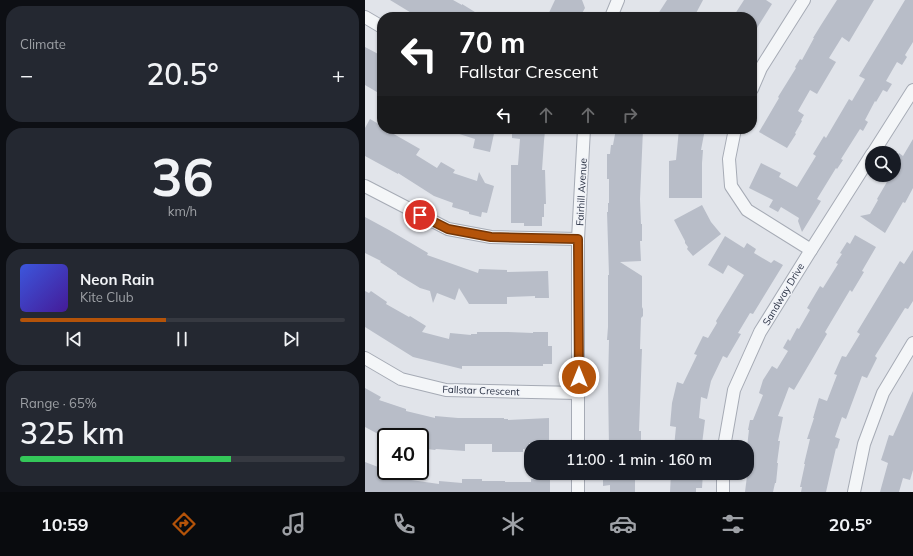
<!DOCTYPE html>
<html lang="en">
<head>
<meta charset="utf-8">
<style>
	:root { --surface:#171b24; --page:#242831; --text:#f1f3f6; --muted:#9ea1a6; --line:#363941; --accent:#b45309 }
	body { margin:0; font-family:Mulish,sans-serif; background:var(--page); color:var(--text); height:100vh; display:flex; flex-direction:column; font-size:15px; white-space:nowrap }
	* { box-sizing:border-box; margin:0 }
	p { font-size:13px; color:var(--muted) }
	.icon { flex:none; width:22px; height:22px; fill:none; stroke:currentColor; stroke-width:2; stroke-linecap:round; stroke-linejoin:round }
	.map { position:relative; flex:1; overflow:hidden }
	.details { display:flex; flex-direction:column; gap:6px; padding:6px; background:#0d0f14; width:365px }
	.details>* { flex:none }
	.guide { position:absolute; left:12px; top:12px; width:380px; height:122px; border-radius:16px; box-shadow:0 1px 3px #0004; background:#202124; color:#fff; overflow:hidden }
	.fabs { position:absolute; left:500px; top:146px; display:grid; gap:8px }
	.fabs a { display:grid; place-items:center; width:36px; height:36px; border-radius:50%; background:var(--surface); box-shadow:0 1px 3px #0004; font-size:20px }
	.speed { position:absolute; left:12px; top:428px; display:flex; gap:8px; font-size:20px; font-weight:700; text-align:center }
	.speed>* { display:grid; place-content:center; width:52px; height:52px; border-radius:50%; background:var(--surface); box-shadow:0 1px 3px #0004; line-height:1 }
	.speed .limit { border:2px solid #111; border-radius:6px; background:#fff; color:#111 }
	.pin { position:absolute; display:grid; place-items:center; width:34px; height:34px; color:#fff; margin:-17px; border:2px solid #fff; border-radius:50%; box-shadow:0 1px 4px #0007 }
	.me { position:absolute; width:44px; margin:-22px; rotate:0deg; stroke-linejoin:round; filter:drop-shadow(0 0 3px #0008) }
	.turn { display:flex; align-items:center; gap:14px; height:84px; padding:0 16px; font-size:18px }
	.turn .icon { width:52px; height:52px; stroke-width:2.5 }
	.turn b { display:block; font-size:28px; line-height:34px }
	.lanes { display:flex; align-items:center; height:38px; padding:0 16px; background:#0003; justify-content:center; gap:20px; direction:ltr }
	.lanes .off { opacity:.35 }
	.big { font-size:30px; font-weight:600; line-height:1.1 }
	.details .card { flex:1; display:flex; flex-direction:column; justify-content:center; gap:6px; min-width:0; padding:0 14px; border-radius:16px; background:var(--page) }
	.details .dial { align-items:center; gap:0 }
	.dial b { font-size:52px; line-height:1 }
	.song { display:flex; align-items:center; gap:12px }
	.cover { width:48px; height:48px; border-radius:6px; background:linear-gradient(135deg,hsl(230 70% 55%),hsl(260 70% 35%)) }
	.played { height:4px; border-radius:2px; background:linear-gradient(90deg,var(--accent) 45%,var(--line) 45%) }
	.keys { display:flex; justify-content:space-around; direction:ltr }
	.heat { display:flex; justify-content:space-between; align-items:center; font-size:22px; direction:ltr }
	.charge { height:6px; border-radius:3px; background:linear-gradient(90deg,#34c759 65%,var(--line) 0) }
	.trip { position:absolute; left:159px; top:440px; width:230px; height:40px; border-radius:16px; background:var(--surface); box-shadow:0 1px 3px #0004; font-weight:600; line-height:40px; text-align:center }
	.tab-bar { display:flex; height:64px; justify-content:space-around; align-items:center; background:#090b0e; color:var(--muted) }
	.tab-bar .icon { width:28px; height:28px }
	.tab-bar .on { color:var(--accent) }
	.tab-bar b { font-size:18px; color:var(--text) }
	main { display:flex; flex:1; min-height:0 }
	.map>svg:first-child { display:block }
</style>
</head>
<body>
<main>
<section class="details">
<div class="card"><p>Climate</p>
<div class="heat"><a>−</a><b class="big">20.5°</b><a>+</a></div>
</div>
<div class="card dial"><b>36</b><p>km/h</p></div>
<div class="card">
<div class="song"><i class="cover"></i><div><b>Neon Rain</b><p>Kite Club</p></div></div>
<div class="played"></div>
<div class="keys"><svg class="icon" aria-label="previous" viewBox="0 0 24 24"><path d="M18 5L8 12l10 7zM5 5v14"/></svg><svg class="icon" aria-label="pause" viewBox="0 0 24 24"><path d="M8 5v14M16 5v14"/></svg><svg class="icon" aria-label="next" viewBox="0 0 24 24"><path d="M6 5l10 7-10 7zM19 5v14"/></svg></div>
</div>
<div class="card"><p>Range · 65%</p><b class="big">325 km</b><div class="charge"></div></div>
</section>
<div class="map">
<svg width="548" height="492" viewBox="0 0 548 492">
	<rect width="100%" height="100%" fill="#e1e4ea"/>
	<g fill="#b8bdc8">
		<path d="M25,0h63l9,5v-1l21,13h-65z"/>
		<path d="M190,0h27l3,8 -5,9h-33z"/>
		<path d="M302,0h36l-9,17h-38z"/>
		<path d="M379,0h22l6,4 -20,32v-19h-19z"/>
		<path d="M472,0h37l-25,42 -7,-5 -13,21 7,4 -19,32 -7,-4 -12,21 6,4 -3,5 1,1 -7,12 1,1 -9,14 -28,-16 20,-34 -1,-1 18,-29 -1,-1 5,-8 2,1 12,-22h-1l8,-13z"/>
		<path d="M540,0h8v42l-8,13 2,2 -5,8 -5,-3 -11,19 6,3 -5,8 -4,-2 -7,12 -1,-1 -10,19 3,2 -5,9 -3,-2 -19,30 2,1 -6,9 -1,-1 -19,31 4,2 -19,31 -4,-11 1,-3 -18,-11 -3,5 -9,-5 4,-7 -24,-12 12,-25 20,10 -2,4 18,10 19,-31 -3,-2 11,-18 2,2 23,-39 3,2 13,-22 -6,-3z"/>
		<path d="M0,47l17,9v39l-17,-10z"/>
		<path d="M5,119l12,7v3h3l35,20 -4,6 21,13 4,-6 14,8 -2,3 24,8 2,-9 6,11 9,3 -7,27 -5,-1 -1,5 -12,-3v-2l-17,-5 1,-4 -19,-7 -36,-23v1l-33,-18v-28z"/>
		<path d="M85,129h45l-5,23 -17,-4 2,-9 -25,-8z"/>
		<path d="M147,129h30l-1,2h4l-1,10 -2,29h3l1,34h-2v13h-2v9h-18v-3h-13v-58h7l2,-26 -8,-1z"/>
		<path d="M251,129h27l-3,70 1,25h1v17h-2l1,20 -21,1 22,14v31l1,2v7l-2,2 -1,31h2l-3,82h2v15h-20v1h-12l-1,-62 1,-45h-2l1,-13v-52h1l-2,-63h1v-9h1v-24h-2v-25h3l1,-9h2z"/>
		<path d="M314,129h26l-4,21h2l-1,13v35h-33v-37l7,-1z"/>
		<path d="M548,139v49l-8,15 -2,-1 -18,31 -25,-17 10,-2 8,-14 -1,-1 14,-24h3v-13l5,-9 4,3z"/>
		<path d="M337,205l9,17 10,12 -28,22 -6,-7 1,-2 -3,-4v-2l-11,-21z"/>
		<path d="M0,217l24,13 39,23 -1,2 51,18 1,-4 28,1v2l41,-1 1,27h-14v-2l-28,1v7h-38l-10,-16 -4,12 -18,-7 -4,10 -3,-12 -10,-3 -23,-14v-1l-17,-11 1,-1 -16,-8z"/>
		<path d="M490,235l21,12 -14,24 2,1 -12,20 -2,-2 -25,42 2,2 -33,56 -5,-3 -11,29 5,1 -5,24h2l-3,22h1l-2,20h-1l-2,9h-28l2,-16v-29l2,-17h-1l2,-10h3l10,-25 -4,-2 4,-13 9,-14 5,3 11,-18 -5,-3 5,-9 2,2 7,-13 2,1 11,-19 -3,-2 13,-22 3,2 15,-24 -2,-1 6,-9 -2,-1 7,-11 3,2z"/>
		<path d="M360,236l19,12 3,-5 9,6 -2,4 17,10 3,-3 9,5 -30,49 -3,-1 -12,20 3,1 -14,24 -4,-2 -12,25 -4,18 -6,-2 -2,21 6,2 -3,24 -2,-1 -1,4h-25l2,-20 -6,-1 2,-23 5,-21 6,2 14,-29 -3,-1 9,-18 5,2 9,-15 -1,-2 28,-46 -16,-10 -5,9 -15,-9z"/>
		<path d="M548,250v51l-5,8 -3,-1 -30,48 2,2 -10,20 -5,-2 -16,43 -4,-2 -7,20 5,2 -3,10 -1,-1 -10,44h-25l1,-5h-2l5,-23h-1l6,-25h-3l7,-21h-1l6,-20 8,3 10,-26 -3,-1 8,-18 4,1 14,-23 -3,-2 43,-71 4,3z"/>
		<path d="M0,291l4,2 2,-2 16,11 -1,2 23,13 1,-1 16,10 -4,6 27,7 1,-6 21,2v-1h6v-2h30l26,1v-1h15v14h4v18h-9v2h-81v3l-49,-12 -48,-30z"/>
		<path d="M0,388l16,9 -2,3 27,9v2l29,7v-2l23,2h46v1h4v1l41,-2v25h-20v7l-6,-1v3h-31v-8h-27v7l-29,-2 -1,1 -15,-2v-11h-33l-7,-2 -15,-8z"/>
		<path d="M548,391v79l-3,10 -7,-2 -4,14h-19l8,-29 -7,-3 3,-9 5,-16 4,1z"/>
		<path d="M0,462l21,8v1h9l17,5 -1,4 28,4v-3l23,2v-4h20v2h23v1h26v-3h19v13h-185z"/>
		<path d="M306,473h32l-1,15h-6v4h-26z"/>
		<path d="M238,475h32v17h-25v-7l-7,1z"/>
	</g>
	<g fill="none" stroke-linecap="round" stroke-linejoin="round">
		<g stroke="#a6abb5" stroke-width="14">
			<g id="minor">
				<path d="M0,17l17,10"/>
				<path d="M246,17l7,-17"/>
				<path d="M387,89l9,-21 43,-68"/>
				<path d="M370,129l-6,30 2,27 16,24 64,40"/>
				<path d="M508,153l40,-63"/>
				<path d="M0,186l83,43 43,8 87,2"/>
				<path d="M0,358l36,21 45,11 133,3"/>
				<path d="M213,447v-208l6,-110"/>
				<path d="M359,447l10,-57 26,-58 51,-82 61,-96"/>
				<path d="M213,492v-19"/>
				<path d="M358,492v-19"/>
				<path d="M489,492l10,-48 19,-51 30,-50"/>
			</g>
		</g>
		<use href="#minor" stroke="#f4f6f8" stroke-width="12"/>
	</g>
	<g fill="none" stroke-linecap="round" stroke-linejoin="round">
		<g stroke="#753606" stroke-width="10">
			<path id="route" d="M55,215l28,14 43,8 87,2 1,138"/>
		</g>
		<use href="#route" stroke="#b45309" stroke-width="7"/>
	</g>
	<g text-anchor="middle" stroke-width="3" stroke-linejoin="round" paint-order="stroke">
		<g font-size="10" fill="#293143" stroke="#f1f3f8">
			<text transform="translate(216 192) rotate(-87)" y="4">Fairhill Avenue</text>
			<text transform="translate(418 294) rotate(-59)" y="4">Sandway Drive</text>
			<text transform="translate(116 390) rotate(2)" y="4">Fallstar Crescent</text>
		</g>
	</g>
</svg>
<div class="fabs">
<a><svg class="icon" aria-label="search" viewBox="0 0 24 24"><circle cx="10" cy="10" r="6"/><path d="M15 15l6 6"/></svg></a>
</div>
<div class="speed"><div class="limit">40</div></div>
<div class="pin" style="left:55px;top:215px;background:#d93025"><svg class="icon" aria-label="arrive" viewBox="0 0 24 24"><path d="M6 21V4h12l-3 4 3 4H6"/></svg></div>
<svg class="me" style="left:214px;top:377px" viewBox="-20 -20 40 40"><circle r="17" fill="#b45309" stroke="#fff" stroke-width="3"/><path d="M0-11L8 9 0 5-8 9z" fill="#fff"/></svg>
<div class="trip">11:00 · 1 min · 160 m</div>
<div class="guide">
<div class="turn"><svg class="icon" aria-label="left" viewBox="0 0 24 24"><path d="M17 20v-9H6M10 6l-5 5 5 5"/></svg><div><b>70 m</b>Fallstar Crescent</div></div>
<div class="lanes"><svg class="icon" aria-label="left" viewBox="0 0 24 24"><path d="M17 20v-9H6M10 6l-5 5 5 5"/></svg><svg class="icon off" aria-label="ahead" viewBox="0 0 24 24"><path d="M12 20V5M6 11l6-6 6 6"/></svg><svg class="icon off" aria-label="ahead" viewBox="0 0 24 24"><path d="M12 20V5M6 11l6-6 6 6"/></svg><svg class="icon off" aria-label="right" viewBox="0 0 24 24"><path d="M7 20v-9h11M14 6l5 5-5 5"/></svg></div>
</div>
</div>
</main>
<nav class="tab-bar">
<b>10:59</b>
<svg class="icon on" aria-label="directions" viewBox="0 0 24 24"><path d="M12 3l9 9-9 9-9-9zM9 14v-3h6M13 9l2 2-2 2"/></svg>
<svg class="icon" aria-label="music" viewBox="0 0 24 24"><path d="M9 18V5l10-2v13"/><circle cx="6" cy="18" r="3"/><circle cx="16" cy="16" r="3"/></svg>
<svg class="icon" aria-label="phone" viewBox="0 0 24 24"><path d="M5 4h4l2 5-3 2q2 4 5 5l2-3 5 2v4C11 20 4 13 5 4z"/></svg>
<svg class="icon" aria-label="climate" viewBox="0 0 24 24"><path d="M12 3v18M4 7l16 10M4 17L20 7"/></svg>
<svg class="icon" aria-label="car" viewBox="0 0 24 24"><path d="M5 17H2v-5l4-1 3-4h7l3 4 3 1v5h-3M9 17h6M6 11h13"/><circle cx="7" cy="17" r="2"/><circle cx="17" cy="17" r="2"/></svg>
<svg class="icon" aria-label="filters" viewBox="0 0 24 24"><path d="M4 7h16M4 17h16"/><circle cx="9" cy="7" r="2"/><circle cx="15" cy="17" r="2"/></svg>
<b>20.5°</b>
</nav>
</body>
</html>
